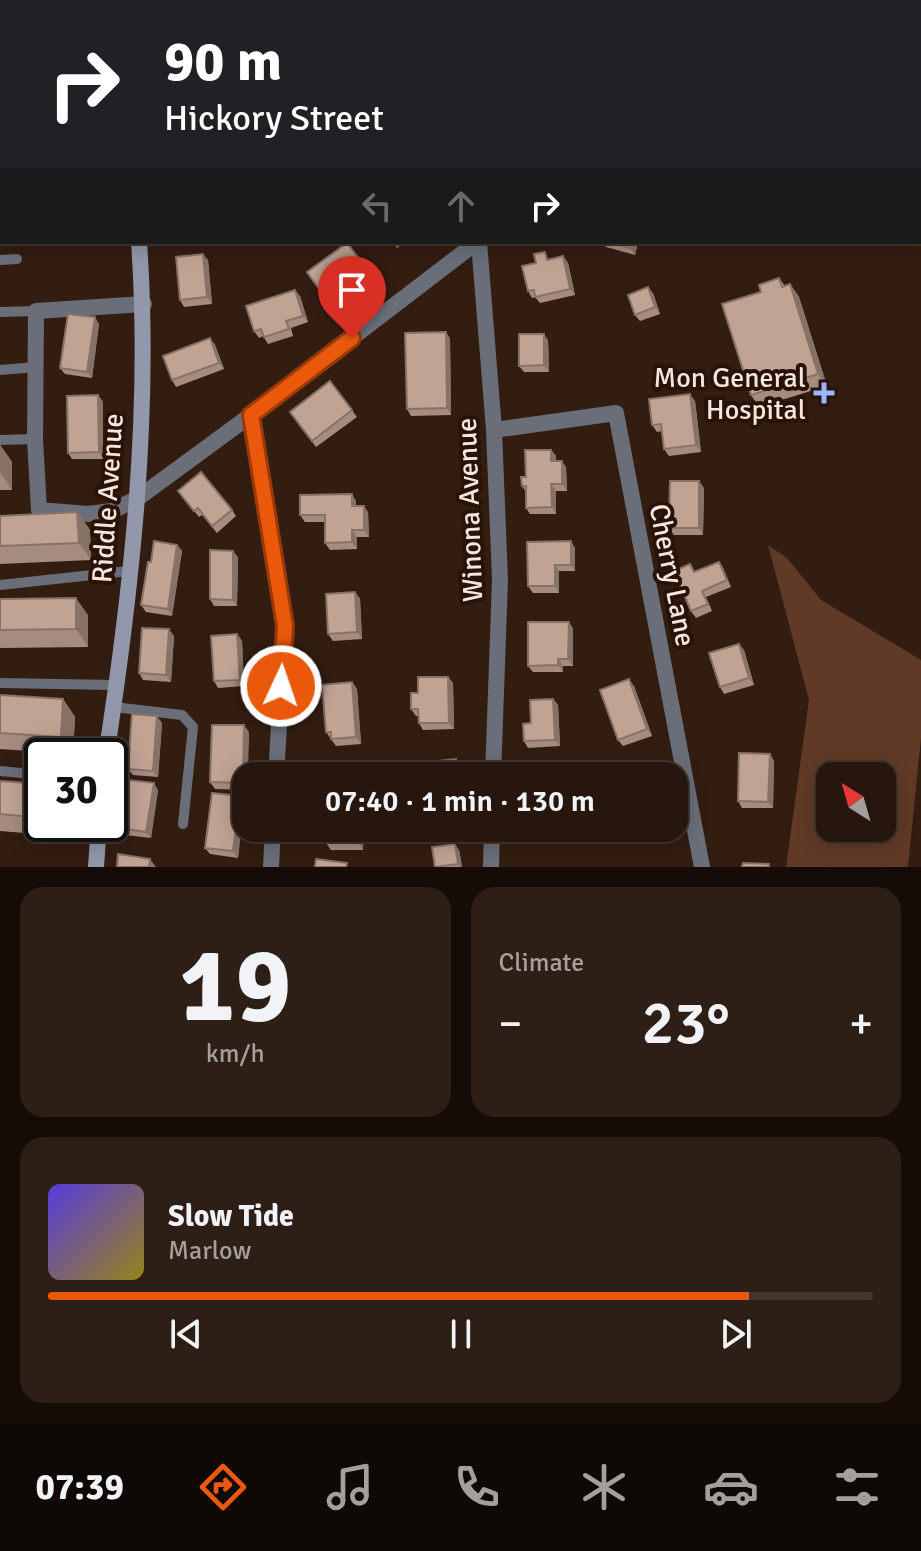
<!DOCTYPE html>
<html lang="en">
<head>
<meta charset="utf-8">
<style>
	:root { --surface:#26160d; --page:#2e1f16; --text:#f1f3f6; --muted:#a49f9d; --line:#42352e; --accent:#ea580c }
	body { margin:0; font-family:Signika,sans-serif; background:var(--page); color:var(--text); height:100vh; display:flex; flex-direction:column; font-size:30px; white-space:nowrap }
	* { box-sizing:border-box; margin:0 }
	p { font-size:26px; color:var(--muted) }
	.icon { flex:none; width:44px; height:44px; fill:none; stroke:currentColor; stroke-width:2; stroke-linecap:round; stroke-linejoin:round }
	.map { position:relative; height:867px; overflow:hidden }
	.details { display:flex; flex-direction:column; gap:20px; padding:20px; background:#150c07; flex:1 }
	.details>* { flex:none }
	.guide { position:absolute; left:0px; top:0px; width:922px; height:244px; box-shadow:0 4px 20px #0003,0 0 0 2px var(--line); background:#202124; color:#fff; overflow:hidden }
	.needle { width:52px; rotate:323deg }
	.tools { position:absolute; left:816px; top:762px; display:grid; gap:16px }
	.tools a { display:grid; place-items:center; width:80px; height:80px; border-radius:16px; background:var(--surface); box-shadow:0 4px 20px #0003,0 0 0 2px var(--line); font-size:40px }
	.speed { position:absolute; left:24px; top:738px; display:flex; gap:16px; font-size:40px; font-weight:700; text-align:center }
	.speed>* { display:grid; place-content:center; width:104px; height:104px; border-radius:50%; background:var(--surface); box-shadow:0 4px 20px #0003,0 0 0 2px var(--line); line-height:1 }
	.speed .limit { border:4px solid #111; border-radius:12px; background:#fff; color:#111 }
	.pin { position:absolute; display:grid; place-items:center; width:68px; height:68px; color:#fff; margin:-82px -34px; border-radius:50% 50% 50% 0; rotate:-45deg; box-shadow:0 0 8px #0007 }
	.pin .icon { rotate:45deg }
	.me { position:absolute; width:88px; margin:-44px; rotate:3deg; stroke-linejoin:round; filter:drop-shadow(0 0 6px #0008) }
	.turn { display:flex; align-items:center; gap:28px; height:168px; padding:0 32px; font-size:36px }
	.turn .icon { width:104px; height:104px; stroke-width:2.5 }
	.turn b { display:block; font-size:56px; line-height:68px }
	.lanes { display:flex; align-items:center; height:76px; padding:0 32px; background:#0003; justify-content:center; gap:40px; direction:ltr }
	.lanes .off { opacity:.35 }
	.big { font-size:60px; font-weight:600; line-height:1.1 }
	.details .card { flex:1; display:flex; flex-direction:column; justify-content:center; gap:12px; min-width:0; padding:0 28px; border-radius:24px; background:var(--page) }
	.details .dial { align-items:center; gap:0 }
	.dial b { font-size:104px; line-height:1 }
	.song { display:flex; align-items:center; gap:24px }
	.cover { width:96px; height:96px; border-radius:12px; background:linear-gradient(135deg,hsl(250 70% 55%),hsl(50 70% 35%)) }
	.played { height:8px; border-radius:4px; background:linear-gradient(90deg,var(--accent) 85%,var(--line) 85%) }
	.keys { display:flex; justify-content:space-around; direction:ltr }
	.heat { display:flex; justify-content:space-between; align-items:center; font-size:44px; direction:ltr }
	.details .tiles { flex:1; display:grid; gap:20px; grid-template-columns:1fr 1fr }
	.card:last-child { grid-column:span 2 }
	.trip { position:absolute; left:232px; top:762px; width:456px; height:80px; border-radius:24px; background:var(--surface); box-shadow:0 4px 20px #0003,0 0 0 2px var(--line); font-weight:600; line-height:80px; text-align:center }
	.tabs { display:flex; height:128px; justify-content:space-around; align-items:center; background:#0f0905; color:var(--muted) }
	.tabs .icon { width:56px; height:56px }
	.tabs .on { color:var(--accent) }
	.tabs b { font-size:36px; color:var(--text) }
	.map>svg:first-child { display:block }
</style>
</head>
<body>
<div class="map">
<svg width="921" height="867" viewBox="0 0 921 867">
	<rect width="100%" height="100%" fill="#331d11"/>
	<path fill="#603a27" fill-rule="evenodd" d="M768,545l19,13 34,42 100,60v78l-13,129h-122l23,-167zM830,776h52v52h-52z"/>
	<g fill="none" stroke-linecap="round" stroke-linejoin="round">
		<g stroke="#696e79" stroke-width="10">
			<path d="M920,71h1"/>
			<path d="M0,260l17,-1"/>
			<path d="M0,312l36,-1"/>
			<path d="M0,370l37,-3"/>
			<path d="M0,440l35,-1"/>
			<path d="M0,585l129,-14"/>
			<path d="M0,683l115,2"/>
			<path d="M114,707l68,8 11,12 -10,97"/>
			<path d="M0,771l42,4"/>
		</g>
		<g stroke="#696e79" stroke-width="16">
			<path d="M417,0v2"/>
			<path d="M687,0l1,2"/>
			<path d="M454,2l6,-2"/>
			<path d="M0,73h2"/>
			<path d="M920,144h1"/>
			<path d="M479,242l15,188 6,150 -7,196"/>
			<path d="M144,304l-108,7 -1,128 4,71 49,4 24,-3 26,-13 113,-83 226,-173"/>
			<path d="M251,415l34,211 -9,150"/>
			<path d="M494,430l122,-17 86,454"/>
			<path d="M271,867l2,-39"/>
			<path d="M491,867l1,-39"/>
		</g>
		<g stroke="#9198ab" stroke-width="16">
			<path d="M113,0l1,2"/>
			<path d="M106,756c26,-169 45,-343 33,-514"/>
			<path d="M96,867l3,-43"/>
		</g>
	</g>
	<g fill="#a68c7f">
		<path d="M921,0v54l-1,1v-53z"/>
		<path d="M393,242h12l-8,6z"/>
		<path d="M603,242h35l-3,13 -29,-8z"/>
		<path d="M347,243l27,37 -40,29 -27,-37z"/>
		<path d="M563,256l5,7 7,32 -35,8 -5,-6 -3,1 -4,-7 22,-32z"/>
		<path d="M208,260l4,44 -28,3 -4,-7z"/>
		<path d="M779,278l6,8 5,-2 9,13 28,89 -68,21 -8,-12 10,-103z"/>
		<path d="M653,293l7,21 -20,7 -5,-6z"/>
		<path d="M300,296l8,26 -17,6 2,8 -25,8 -5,-8 -4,2 -5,-7z"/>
		<path d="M99,324l-7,54 -27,-4 -5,-6z"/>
		<path d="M446,332l4,7 1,76 -40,1 -4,-7z"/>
		<path d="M210,338l5,7 9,24 -48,18 -4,-7z"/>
		<path d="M548,340l1,32h-25l-5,-6z"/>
		<path d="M330,381l27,36 -41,30 -26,-35z"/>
		<path d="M98,395l5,7v57h-31l-4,-6z"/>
		<path d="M695,401l6,51 -32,4 -5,-7 -2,-18 -5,1 -5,-7z"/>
		<path d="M0,445l12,17v28h-12z"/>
		<path d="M551,450l5,6v5l10,6 1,24h-11v23h-26l-4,-6v-16l-4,-6 4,-9z"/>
		<path d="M704,488l-1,47h-29l-5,-7z"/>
		<path d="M183,497l49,13 4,6 -19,17 -15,-18 -3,2z"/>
		<path d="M356,501v5l12,6 1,25h-12v12l-27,1 -5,-7v-21h-20l-5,-7z"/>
		<path d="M77,512l13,18 1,30 -91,4v-48z"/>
		<path d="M177,545l5,6 -10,65 -26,-4 -5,-7 10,-43z"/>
		<path d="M575,548v23h-16v22h-26l-5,-7z"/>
		<path d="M238,557l-1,49h-23l-4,-7z"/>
		<path d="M719,562l4,6 8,19 -25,10 6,14 -16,7 -5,-7 5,-39z"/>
		<path d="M355,592l5,7 2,40 -29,2 -5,-7z"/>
		<path d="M0,599l88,16v32l-88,1z"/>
		<path d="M569,622l4,7v37h-10v6h-30l-5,-6z"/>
		<path d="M237,634l5,7 2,45 -26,2 -4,-7z"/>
		<path d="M174,636l-3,46 -28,-2 -4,-7z"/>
		<path d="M744,650l10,35 -30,9 -4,-7z"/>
		<path d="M448,677l5,6 1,46 -31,1 -4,-7v-7h-3l-5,-7 7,-16z"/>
		<path d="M352,682l5,7 4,55 -25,2 -10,-14z"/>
		<path d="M634,686l18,50 -29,10 -5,-6z"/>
		<path d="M0,695l63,4 12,18 -2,37 -73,-5z"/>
		<path d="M553,699l5,6 2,41 -32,2 -4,-7z"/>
		<path d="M162,723l-4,54 -25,-2 -5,-6z"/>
		<path d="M249,732l-3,58 -31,-1 -5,-7z"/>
		<path d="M770,754l4,7 -1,47h-31l-4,-7z"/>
		<path d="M0,781l42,3v40h20l-1,12 -61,-5z"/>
		<path d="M158,790l-7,48 -26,-3 -5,-7z"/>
		<path d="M240,796l4,7 -6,55 -28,-4 -5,-6z"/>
		<path d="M327,828h37l-1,22h-32l-5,-7z"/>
		<path d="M427,828h39l-37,3z"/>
		<path d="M530,828h34v6l-31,-1z"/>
		<path d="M620,828h26l-20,9z"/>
		<path d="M459,850l3,17h-27z"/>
	</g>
	<g fill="#877268">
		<path d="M632,242h6l-3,13 -5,-7z"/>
		<path d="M203,254l5,6 4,44 -5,-7z"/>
		<path d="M563,256l5,7 7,32 -5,-6z"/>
		<path d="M790,284l9,13 28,89 -9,-12z"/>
		<path d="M648,287l5,6 7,21 -5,-7z"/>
		<path d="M295,290l5,6 8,26 -5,-6z"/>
		<path d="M95,317l4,7 -7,54 -5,-6z"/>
		<path d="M446,332l4,7 1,76 -4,-7z"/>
		<path d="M544,334l4,6 1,32 -5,-7z"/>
		<path d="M210,338l5,7 9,24 -5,-6z"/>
		<path d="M690,394l5,7 6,51 -5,-7z"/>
		<path d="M98,395l5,7v57l-4,-7z"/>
		<path d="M0,445l12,17v28l-12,-18z"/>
		<path d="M551,450l5,6v11l-5,-6z"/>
		<path d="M562,461l4,6 1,24 -5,-7z"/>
		<path d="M699,481l5,7 -1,47 -4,-7z"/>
		<path d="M551,484l5,7v23l-4,-7z"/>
		<path d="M352,494l4,7v11l-4,-6z"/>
		<path d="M364,506l4,6 1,25 -5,-7z"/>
		<path d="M77,512l13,18 1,30 -12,-17z"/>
		<path d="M352,530l5,7v12l-5,-7z"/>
		<path d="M571,541l4,7v23l-4,-6z"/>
		<path d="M177,545l5,6 -10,65 -4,-7z"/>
		<path d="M233,551l5,6 -1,49 -4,-6z"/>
		<path d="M719,562l4,6 8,19 -4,-7z"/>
		<path d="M555,565l4,6v22l-4,-7z"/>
		<path d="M355,592l5,7 2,40 -5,-7z"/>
		<path d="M76,598l12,17v32l-12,-18z"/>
		<path d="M569,622l4,7v37l-5,-7z"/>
		<path d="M169,629l5,7 -3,46 -5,-7z"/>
		<path d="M237,634l5,7 2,45 -4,-6z"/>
		<path d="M739,644l5,6 10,35 -5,-7z"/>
		<path d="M558,659l5,7v6l-5,-7z"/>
		<path d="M448,677l5,6 1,46 -5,-6z"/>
		<path d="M629,679l5,7 18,50 -5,-7z"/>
		<path d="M352,682l5,7 4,55 -5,-7z"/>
		<path d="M63,699l12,18 -2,37 -12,-17z"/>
		<path d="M553,699l5,6 2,41 -5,-6z"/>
		<path d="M157,716l5,7 -4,54 -5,-6z"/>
		<path d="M244,725l5,7 -1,44h-2v12l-3,-5z"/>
		<path d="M770,754l4,7 -1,47 -5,-6z"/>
		<path d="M456,759l5,7 1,10h-4z"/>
		<path d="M359,765l5,6v5h-5z"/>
		<path d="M154,783l4,7 -7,48 -5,-6z"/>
		<path d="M240,796l4,7 -6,55 -5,-7z"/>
		<path d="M52,824h10l-1,12z"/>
		<path d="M359,828h5l-1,22 -4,-7z"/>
		<path d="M455,844l4,6 3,17h-2l-2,-3z"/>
		<path d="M150,859l6,8h-7z"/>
	</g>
	<g fill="#c1a394" stroke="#877268" stroke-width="2">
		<path d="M14,0h26v2h-25z"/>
		<path d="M156,0h41l1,2h-50z"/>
		<path d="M550,0h31l-2,2h-29z"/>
		<path d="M828,0h93v30l-1,1v-29h-91z"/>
		<path d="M607,242h25l-2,6z"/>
		<path d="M347,243l23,30 -41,30 -22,-31z"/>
		<path d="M545,252l2,8 16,-4 7,33 -35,8 -1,-7 -6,1 -6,-25 14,-3 -2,-9z"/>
		<path d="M203,254l4,43 -27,3 -4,-43z"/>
		<path d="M779,278l3,9 8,-3 28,90 -67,21 -29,-91 39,-12 -2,-7z"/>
		<path d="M648,287l7,20 -20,8 -7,-20z"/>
		<path d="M295,290l8,26 -17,5 3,8 -25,8 -3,-8 -7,2 -8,-25z"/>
		<path d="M68,314l27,3 -8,55 -27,-4z"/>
		<path d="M446,332l1,76 -40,1 -2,-76z"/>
		<path d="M519,334h25v31l-25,1z"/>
		<path d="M210,338l9,25 -47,17 -9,-24z"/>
		<path d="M330,381l22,29 -40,31 -22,-29z"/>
		<path d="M690,394l6,51 -32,4 -3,-25 -9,1 -3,-26z"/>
		<path d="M98,395l1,57 -31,1 -1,-57z"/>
		<path d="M525,450h26v11h11v23h-11l1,23 -26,1v-22h-4l-1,-9h5z"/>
		<path d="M201,472l31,38 -20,16 -14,-18 -4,3 -16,-20z"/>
		<path d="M670,481h29v47h-30z"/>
		<path d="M352,494v12h12v24h-12v12l-27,1v-28h-25v-20z"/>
		<path d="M77,512l2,31 -79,3v-30z"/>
		<path d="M154,541l23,4 -9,64 -27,-4 7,-43h3z"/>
		<path d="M571,541v24h-16v21h-27l-1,-44z"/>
		<path d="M210,550l23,1v49l-23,-1z"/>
		<path d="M719,562l8,18 -25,11 6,13 -17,7 -17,-40 16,-7 4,8z"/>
		<path d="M355,592l2,40 -29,2 -2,-40z"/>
		<path d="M76,598v31l-76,1v-31z"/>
		<path d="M528,622h41l-1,37h-10v6l-30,1z"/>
		<path d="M142,628l27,1 -3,46 -27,-2z"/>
		<path d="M237,634l3,46 -26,1 -3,-45z"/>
		<path d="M739,644l10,34 -29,9 -11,-34z"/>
		<path d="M418,677h30l1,46h-30l-1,-14h-7v-16h7z"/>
		<path d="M629,679l18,50 -29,11 -18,-50z"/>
		<path d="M352,682l4,55 -25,2v-7h-5l-4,-47z"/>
		<path d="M0,695l63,4 -2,38 -61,-4z"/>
		<path d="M553,699l2,41 -31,1 -1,-17 8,-1 -1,-23z"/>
		<path d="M132,714l25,2 -4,55 -25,-2z"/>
		<path d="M212,725h32l-1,58 -33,-1z"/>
		<path d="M739,753l31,1 -2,48 -30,-1z"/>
		<path d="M456,759l2,17h-37l-1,-13z"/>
		<path d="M329,764l30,1v11h-30z"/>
		<path d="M128,780l26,3 -8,49 -26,-4z"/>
		<path d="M0,781l42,3v34l-42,-4z"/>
		<path d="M212,793l28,3 -7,55 -28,-3z"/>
		<path d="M327,828h32v15h-33z"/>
		<path d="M455,844l3,20 -23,3 -3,-20z"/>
		<path d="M118,854l32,5 -1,8h-32z"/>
		<path d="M316,859l31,4 -1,4h-31z"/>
		<path d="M743,863l26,1v3h-27z"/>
	</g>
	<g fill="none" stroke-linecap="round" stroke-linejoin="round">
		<g stroke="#983908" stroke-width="20">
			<path id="route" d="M281,686l4,-60 -34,-211 101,-77"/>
		</g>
		<use href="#route" stroke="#ea580c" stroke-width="14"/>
	</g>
	<path fill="#9bb5fd" stroke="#291308" stroke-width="3" d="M820 381h8v8h8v8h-8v8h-8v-8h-8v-8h8z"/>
	<g text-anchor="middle" stroke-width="8" stroke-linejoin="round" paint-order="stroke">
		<g font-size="28" fill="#f6e6de" stroke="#291308" text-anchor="end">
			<text x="806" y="387">Mon General<tspan x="806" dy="32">Hospital</tspan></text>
		</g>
		<g font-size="28" fill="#f6e6de" stroke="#291308">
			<text transform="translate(107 498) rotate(-86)" y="10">Riddle Avenue</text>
			<text transform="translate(469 510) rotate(-92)" y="10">Winona Avenue</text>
			<text transform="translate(673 575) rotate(79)" y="10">Cherry Lane</text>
		</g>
	</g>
</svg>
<div class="tools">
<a><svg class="needle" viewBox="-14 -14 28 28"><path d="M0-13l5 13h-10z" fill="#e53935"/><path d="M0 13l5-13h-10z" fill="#a49f9d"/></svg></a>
</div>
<div class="speed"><div class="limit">30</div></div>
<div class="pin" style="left:352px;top:338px;background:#d93025"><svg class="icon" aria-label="arrive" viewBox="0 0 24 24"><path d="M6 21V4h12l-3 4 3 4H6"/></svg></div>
<svg class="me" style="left:281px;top:686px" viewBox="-20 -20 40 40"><circle r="17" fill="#ea580c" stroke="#fff" stroke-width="3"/><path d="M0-11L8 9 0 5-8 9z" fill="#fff"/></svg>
<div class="trip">07:40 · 1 min · 130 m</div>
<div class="guide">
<div class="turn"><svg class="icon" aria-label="right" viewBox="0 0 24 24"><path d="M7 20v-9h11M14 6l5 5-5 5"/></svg><div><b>90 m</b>Hickory Street</div></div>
<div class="lanes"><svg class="icon off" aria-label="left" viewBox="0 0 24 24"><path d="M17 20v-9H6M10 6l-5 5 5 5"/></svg><svg class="icon off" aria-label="ahead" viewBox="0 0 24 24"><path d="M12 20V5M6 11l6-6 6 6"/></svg><svg class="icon" aria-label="right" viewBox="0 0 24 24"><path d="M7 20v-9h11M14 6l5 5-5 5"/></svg></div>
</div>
</div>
<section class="details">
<div class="tiles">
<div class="card dial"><b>19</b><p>km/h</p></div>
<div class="card"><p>Climate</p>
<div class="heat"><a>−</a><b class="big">23°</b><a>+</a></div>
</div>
<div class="card">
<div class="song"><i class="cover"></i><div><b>Slow Tide</b><p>Marlow</p></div></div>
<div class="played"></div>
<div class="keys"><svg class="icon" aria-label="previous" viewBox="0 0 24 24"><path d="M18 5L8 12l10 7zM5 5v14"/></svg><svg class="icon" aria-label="pause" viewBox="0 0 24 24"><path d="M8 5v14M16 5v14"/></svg><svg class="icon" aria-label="next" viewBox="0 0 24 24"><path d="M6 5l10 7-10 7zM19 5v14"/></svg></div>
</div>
</div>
</section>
<nav class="tabs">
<b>07:39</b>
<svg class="icon on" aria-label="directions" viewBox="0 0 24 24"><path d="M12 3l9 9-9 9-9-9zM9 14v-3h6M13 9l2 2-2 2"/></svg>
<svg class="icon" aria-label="music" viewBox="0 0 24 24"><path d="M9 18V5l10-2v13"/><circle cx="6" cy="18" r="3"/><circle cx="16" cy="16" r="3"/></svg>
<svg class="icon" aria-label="phone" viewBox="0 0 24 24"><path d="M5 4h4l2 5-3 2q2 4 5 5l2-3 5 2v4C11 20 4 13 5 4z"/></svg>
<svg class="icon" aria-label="climate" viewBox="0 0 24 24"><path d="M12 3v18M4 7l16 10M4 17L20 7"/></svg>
<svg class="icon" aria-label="car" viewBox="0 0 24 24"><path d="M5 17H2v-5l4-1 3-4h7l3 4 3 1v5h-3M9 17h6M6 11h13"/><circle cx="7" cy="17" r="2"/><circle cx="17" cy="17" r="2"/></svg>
<svg class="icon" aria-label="filters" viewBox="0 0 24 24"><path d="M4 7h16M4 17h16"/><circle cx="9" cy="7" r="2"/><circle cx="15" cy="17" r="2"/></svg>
</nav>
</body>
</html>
